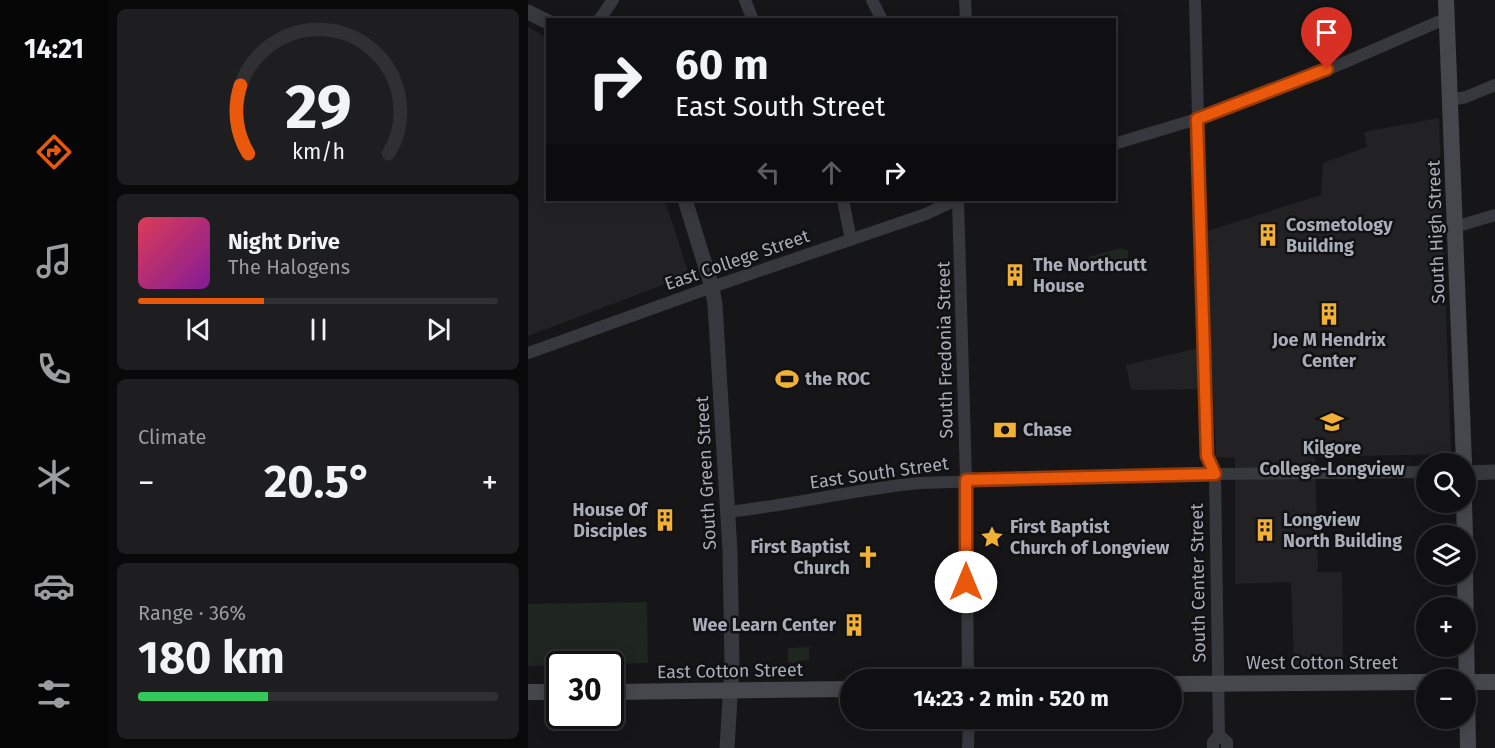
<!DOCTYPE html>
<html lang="en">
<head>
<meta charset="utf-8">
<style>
	:root { --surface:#101012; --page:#1e1e20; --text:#f1f3f6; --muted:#9c9d9f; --line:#303032; --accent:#ea580c }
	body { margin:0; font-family:"Fira Sans",sans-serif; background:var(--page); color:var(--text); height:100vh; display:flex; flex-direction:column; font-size:22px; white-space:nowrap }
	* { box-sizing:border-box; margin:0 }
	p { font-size:20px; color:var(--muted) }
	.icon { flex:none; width:33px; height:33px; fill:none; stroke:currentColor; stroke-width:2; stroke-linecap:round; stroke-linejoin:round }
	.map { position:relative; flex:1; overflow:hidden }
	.drawer { display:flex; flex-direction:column; gap:9px; padding:9px; background:#09090a; width:420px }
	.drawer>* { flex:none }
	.guide { position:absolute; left:18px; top:18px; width:570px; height:183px; border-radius:0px; box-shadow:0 3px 15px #0003,0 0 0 2px var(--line); background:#101012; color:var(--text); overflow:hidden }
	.fabs { position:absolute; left:888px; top:453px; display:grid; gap:12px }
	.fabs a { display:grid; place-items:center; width:60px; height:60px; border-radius:50%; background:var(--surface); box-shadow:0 3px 15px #0003,0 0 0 2px var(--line); font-size:30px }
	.speed { position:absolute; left:18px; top:651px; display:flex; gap:12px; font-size:30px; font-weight:700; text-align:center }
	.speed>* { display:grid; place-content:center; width:78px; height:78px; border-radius:50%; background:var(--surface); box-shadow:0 3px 15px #0003,0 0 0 2px var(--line); line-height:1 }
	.speed .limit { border:3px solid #111; border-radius:9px; background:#fff; color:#111 }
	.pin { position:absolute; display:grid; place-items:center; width:51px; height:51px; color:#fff; margin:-62px -26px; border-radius:50% 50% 50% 0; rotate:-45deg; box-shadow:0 0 6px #0007 }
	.pin .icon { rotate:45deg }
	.me { position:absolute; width:66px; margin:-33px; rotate:0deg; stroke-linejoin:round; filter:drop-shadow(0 0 4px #0008) }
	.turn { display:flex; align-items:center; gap:21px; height:126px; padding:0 30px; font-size:27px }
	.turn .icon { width:78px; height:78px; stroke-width:2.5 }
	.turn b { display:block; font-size:42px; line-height:51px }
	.lanes { display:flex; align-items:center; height:57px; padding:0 30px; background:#0003; justify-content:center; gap:30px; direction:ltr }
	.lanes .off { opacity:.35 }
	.big { font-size:45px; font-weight:700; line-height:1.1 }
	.drawer .widget { flex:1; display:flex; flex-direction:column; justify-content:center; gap:9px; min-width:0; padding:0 21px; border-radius:9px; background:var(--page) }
	.drawer .dial { align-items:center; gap:0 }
	.dial svg { height:156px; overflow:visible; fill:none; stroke:var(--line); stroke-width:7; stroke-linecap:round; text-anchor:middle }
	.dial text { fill:var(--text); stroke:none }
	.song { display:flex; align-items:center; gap:18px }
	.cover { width:72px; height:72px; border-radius:9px; background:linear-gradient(135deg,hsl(350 70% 55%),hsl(290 70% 35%)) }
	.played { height:6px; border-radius:3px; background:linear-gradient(90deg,var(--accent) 35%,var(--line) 35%) }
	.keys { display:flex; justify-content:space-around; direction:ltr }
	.heat { display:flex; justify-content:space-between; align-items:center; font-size:33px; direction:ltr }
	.charge { height:9px; border-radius:4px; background:linear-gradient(90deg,#34c759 36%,var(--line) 0) }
	.trip { position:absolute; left:312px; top:669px; width:342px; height:60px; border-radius:30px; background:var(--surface); box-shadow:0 3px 15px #0003,0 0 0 2px var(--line); font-weight:700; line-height:60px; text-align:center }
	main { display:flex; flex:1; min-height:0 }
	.tabs { display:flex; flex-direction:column; width:108px; justify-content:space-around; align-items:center; background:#060607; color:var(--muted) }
	.tabs .icon { width:42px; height:42px }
	.tabs .active { color:var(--accent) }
	.tabs b { font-size:27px; color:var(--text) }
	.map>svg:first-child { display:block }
</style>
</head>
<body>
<main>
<nav class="tabs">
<b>14:21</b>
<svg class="icon active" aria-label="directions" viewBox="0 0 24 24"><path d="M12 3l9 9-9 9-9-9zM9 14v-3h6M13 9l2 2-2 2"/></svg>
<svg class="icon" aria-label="music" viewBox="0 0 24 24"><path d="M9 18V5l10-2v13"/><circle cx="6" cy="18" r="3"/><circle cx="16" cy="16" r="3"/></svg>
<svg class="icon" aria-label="phone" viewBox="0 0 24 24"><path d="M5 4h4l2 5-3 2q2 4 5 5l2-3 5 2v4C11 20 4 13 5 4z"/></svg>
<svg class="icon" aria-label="climate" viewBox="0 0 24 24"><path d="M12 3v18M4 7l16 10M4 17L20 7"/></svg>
<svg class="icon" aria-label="car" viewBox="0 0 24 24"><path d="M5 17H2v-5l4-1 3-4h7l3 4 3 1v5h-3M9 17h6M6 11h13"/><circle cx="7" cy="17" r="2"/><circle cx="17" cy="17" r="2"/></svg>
<svg class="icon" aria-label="filters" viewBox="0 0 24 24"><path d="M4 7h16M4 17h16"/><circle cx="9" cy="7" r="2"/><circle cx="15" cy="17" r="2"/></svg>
</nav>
<section class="drawer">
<div class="widget dial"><svg viewBox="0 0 100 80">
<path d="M14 69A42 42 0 1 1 86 69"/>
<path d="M14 69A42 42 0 0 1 10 34" stroke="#ea580c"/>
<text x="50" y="56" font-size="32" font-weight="700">29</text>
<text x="50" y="72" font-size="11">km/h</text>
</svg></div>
<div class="widget">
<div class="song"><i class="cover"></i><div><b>Night Drive</b><p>The Halogens</p></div></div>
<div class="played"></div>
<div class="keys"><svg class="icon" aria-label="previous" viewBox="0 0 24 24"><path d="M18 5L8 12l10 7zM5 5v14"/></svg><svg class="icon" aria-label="pause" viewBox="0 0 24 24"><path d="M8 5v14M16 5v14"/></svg><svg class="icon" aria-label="next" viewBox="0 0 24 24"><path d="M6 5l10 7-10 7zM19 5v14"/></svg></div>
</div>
<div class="widget"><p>Climate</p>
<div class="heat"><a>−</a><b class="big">20.5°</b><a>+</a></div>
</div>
<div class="widget"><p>Range · 36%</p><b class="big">180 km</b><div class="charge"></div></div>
</section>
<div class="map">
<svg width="967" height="748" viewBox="0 0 967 748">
	<rect width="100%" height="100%" fill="#161618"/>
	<g fill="#222225">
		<path d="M0,27l19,11 1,162h117l24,75 -161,61z"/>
		<path d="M911,118l12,336 -136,3 3,111 -2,4h26l1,95h-49l-3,-85 -56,2v-126l-19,-1 -3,-68 -82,1 -5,-25 85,-20 -4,-114 114,-36 2,-32 44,-16 -3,-15z"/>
	</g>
	<g fill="#1e261f">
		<path d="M593,248l7,3v11l-34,10 -4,-3 -2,-12z"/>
		<path d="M119,602l1,61 -120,3v-62z"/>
		<path d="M281,647v13l-21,3v-15z"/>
	</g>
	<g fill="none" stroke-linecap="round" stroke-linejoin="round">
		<g stroke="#37383d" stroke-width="12">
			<path d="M217,0l8,20"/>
			<path d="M344,0l10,20"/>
			<path d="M437,0l1,20"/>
			<path d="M667,0l11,431 1,25 8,18 4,261 -6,7v6"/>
			<path d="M71,20l14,-20"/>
			<path d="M923,100l15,-3 29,-12"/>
			<path d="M586,144l83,-25 144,-55 106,-46"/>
			<path d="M315,200l8,40"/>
			<path d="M430,200l8,280 2,200"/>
			<path d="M927,227l40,-12"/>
			<path d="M0,353l184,-66 214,-73 30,-14"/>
			<path d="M200,512c65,-7 128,-23 192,-29l295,-9 211,-2"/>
			<path d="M691,735l8,7v6"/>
			<path d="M440,748l1,-30"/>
		</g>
		<g stroke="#37383d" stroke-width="15">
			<path d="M0,12l20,10"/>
			<path d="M157,200l27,87 3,17 15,247 2,115 -5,82"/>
			<path d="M938,473l29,-1"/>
		</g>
		<g stroke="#45474d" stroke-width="16">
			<path d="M918,0l18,464"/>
			<path d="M936,502l1,34"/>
			<path d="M937,574l3,174"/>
			<path d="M938,682h29"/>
			<path d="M644,684l254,-2"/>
			<path d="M0,692h32"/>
			<path d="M82,692l240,-3"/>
		</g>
	</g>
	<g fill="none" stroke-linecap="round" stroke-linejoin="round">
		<g stroke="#983908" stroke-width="15">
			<path id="route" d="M438,582v-102l249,-6 -8,-18 -10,-337 130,-50"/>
		</g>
		<use href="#route" stroke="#ea580c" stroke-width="10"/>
	</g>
	<defs>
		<g id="building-bare" transform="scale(1.8)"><path d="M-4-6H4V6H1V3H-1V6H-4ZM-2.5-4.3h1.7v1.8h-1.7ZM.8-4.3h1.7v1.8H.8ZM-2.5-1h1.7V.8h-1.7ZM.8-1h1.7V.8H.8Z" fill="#f2b134" stroke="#111113" stroke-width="2.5" paint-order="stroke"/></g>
		<g id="stadium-bare" transform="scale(1.8)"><path d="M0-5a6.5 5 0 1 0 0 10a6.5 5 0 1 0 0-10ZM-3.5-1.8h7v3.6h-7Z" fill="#f2b134" stroke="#111113" stroke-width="2.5" paint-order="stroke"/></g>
		<g id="university-bare" transform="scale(1.8)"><path d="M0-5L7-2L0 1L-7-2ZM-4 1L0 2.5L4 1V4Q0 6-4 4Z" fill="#f2b134" stroke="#111113" stroke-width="2.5" paint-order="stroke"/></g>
		<g id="bank-bare" transform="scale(1.8)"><path d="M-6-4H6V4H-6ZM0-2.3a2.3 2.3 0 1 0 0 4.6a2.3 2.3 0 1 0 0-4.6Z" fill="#f2b134" stroke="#111113" stroke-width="2.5" paint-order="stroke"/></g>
		<g id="sight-bare" transform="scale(1.8)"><path d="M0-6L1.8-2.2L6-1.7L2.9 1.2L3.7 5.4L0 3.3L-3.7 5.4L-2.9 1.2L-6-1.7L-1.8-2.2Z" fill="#f2b134" stroke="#111113" stroke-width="2.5" paint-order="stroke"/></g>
		<g id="church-bare" transform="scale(1.8)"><path d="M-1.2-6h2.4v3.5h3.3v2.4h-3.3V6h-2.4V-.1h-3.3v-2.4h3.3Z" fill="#f2b134" stroke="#111113" stroke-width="2.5" paint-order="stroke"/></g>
	</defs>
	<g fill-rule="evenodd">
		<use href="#building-bare" x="740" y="235"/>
		<use href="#building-bare" x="487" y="275"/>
		<use href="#building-bare" x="801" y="314"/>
		<use href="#stadium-bare" x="259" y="379"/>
		<use href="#university-bare" x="804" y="422"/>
		<use href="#bank-bare" x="477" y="430"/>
		<use href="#building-bare" x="137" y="520"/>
		<use href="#building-bare" x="737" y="530"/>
		<use href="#sight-bare" x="464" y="537"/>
		<use href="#church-bare" x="340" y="557"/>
		<use href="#building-bare" x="326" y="625"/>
	</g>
	<g text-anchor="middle" stroke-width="5" stroke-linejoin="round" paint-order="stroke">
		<g font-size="18" font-weight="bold" fill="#a8adb8" stroke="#111113" text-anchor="start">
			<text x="758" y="231">Cosmetology<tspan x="758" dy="21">Building</tspan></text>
			<text x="505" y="271">The Northcutt<tspan x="505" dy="21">House</tspan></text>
			<text x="801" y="346" text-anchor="middle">Joe M Hendrix<tspan x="801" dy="21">Center</tspan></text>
			<text x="277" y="385">the ROC</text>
			<text x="495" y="436">Chase</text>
			<text x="804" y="454" text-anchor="middle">Kilgore<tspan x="804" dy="21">College-Longview</tspan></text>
			<text x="119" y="516" text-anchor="end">House Of<tspan x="119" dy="21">Disciples</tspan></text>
			<text x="755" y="526">Longview<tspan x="755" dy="21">North Building</tspan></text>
			<text x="482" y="533">First Baptist<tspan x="482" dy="21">Church of Longview</tspan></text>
			<text x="322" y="553" text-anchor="end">First Baptist<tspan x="322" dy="21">Church</tspan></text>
			<text x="308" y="631" text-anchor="end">Wee Learn Center</text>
		</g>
		<g font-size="18" fill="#a8adb8" stroke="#111113">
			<text transform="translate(908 232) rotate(-92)" y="6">South High Street</text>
			<text transform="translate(209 260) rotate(-19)" y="6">East College Street</text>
			<text transform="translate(417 350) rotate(-91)" y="6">South Fredonia Street</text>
			<text transform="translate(178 473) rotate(-93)" y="6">South Green Street</text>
			<text transform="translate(351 473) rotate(-8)" y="6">East South Street</text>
			<text transform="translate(670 583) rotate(-91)" y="6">South Center Street</text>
			<text x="794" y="669">West Cotton Street</text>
			<text transform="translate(202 671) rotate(-1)" y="6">East Cotton Street</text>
		</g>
	</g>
</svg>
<div class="fabs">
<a><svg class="icon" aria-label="search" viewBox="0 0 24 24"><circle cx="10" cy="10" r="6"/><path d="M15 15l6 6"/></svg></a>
<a><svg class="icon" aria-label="layers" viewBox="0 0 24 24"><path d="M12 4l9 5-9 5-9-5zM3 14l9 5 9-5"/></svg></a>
<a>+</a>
<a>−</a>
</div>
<div class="speed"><div class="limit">30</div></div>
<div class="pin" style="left:799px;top:69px;background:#d93025"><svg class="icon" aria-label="arrive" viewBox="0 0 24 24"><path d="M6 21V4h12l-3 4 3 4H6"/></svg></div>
<svg class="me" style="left:438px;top:582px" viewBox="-20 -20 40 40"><circle r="19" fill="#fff"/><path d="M0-13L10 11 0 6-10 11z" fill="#ea580c"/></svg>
<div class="trip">14:23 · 2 min · 520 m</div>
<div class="guide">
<div class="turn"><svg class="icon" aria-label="right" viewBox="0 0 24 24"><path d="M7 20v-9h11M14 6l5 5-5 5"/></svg><div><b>60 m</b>East South Street</div></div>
<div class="lanes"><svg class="icon off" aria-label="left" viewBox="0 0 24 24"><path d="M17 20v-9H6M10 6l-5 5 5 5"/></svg><svg class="icon off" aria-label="ahead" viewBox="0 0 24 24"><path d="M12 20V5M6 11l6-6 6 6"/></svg><svg class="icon" aria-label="right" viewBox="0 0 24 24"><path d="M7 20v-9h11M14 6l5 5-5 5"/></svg></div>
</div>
</div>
</main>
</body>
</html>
